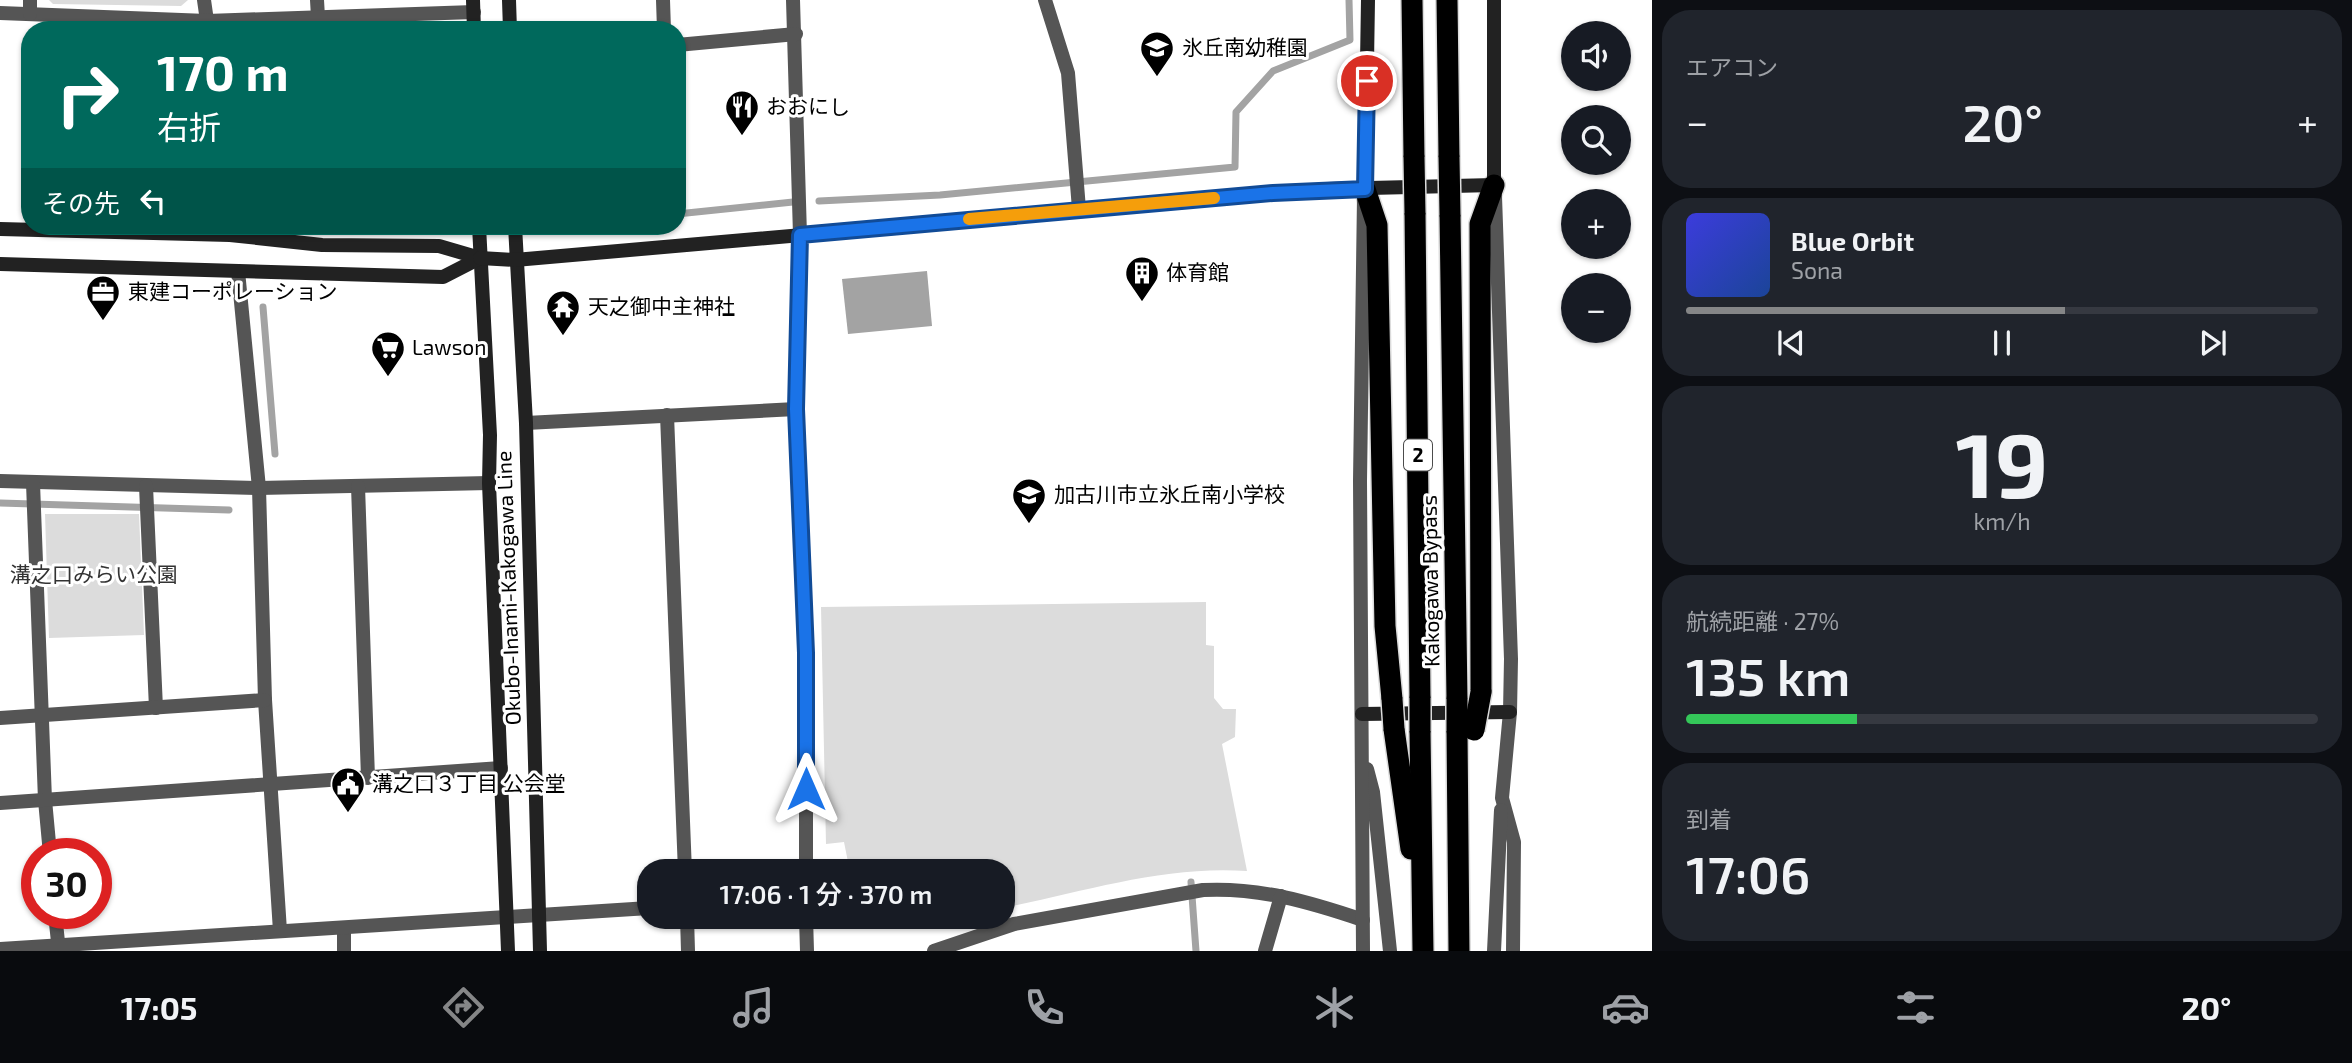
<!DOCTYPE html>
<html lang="ja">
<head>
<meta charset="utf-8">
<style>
	:root { --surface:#171b24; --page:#20242c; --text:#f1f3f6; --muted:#9ea1a6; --line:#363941; --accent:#858687 }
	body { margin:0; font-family:"Exo 2","Noto Sans JP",sans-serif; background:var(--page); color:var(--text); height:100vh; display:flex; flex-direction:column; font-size:26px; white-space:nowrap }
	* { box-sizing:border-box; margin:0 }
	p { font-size:23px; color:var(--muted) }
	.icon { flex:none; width:38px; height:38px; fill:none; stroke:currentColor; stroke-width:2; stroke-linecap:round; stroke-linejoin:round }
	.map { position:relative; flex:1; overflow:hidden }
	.drawer { display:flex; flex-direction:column; gap:10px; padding:10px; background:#0d0f14; width:700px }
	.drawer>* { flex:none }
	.hud { position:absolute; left:21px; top:21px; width:665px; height:214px; border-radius:28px; box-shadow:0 2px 5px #0004; background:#00695c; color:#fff; overflow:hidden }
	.buttons { position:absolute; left:1561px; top:21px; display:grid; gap:14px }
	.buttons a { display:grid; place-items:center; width:70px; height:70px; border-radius:50%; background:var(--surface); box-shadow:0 2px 5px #0004; font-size:35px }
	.speed { position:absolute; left:21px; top:838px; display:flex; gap:14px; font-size:35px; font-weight:700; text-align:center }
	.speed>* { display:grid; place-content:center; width:91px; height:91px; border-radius:50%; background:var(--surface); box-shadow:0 2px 5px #0004; line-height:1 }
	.speed .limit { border:10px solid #d22; background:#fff; color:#111 }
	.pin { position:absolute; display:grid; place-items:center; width:60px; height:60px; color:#fff; margin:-30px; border:4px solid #fff; border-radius:50%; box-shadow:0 2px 7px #0007 }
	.me { position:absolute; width:77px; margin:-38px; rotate:0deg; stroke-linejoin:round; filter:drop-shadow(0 0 5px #0008) }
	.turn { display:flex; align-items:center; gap:24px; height:147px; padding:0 21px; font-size:32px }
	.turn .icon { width:91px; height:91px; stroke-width:2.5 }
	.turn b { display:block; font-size:49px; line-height:60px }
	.then { display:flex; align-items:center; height:66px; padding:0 21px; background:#0003; gap:14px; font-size:26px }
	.big { font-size:52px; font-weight:600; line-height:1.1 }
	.drawer .card { flex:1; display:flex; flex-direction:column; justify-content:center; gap:10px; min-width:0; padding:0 24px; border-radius:28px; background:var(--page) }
	.drawer .dial { align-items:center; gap:0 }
	.dial b { font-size:91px; line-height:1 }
	.song { display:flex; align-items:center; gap:21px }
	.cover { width:84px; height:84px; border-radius:10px; background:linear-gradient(135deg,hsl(240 70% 55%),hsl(220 70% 35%)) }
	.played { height:7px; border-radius:4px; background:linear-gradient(90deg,var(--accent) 60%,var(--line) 60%) }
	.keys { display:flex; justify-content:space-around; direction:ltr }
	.heat { display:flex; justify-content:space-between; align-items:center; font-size:38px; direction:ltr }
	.charge { height:10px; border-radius:5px; background:linear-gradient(90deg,#34c759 27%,var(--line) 0) }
	.trip { position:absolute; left:637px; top:859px; width:378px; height:70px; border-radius:28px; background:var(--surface); box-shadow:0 2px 5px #0004; font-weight:600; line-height:70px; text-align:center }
	.dock { display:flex; height:112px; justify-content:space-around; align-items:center; background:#090b0e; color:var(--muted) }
	.dock .icon { width:49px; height:49px }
	.dock .active { color:var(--accent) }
	.dock b { font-size:32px; color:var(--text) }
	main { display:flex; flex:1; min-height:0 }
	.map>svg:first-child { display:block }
</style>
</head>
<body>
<main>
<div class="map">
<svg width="1652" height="951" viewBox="0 0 1652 951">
	<rect width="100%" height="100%" fill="#fff"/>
	<g fill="#dcdcdc">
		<path d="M49,0h139l-7,6 -128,-2z"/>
		<path d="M45,514h94l5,121 -95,3z"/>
		<path d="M1206,602v43l8,1v52l9,11h13l-1,28 -13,7 25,127c-82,-6 -165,21 -244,37v-36l-60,-1 -2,-11 -92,7 -5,-25 -18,2 -5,-237z"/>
	</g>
	<path fill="#a3a3a3" d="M927,271l5,55 -84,8 -6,-55z"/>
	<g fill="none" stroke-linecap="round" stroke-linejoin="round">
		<g stroke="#a3a3a3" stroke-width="7">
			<path d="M819,201l121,-6 295,-28 1,-55 37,-41 77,-31 -1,-40"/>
			<path d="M677,214l116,-12"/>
			<path d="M263,307l12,147"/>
			<path d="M0,503l229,7"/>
			<path d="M1191,882l5,69"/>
		</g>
		<g stroke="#dbdbdb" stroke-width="24">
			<g id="highway">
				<path d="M1412,0l2,157"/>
				<path d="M1447,0l2,157"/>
				<path d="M1365,189l12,36 8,401 7,73"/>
				<path d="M1415,213l5,485"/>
				<path d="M1450,215l7,484"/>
				<path d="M1481,692l-1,-468 14,-39"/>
				<path d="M1394,729l17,120"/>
				<path d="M1420,731l3,220"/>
				<path d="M1457,731l2,220"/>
			</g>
		</g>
		<g stroke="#555" stroke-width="14">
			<path d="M204,0l4,28"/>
			<path d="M317,0l1,17"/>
			<path d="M663,0l1,30"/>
			<path d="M793,0l7,235 -4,174 10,244v219"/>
			<path d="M1045,0l23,73 11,136"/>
			<path d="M0,13l207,8 267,-9"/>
			<path d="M30,14v-14"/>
			<path d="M677,45l119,-11"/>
			<path d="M1495,196l16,463 -1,53 -8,86 12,44 -1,109"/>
			<path d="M238,271l21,217 6,212 15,231"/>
			<path d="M667,415l18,457"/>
			<path d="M526,423l270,-14"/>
			<path d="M0,481l259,7 230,-5"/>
			<path d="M33,483l12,317 5,54"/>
			<path d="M146,486l10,222"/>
			<path d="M358,486l10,292"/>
			<path d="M0,718l265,-18"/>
			<path d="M1367,769l6,23 17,159"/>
			<path d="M0,803l501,-35"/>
			<path d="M55,914l4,37"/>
			<path d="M687,917l1,34"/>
			<path d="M806,917l1,34"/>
			<path d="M344,928v23"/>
			<path d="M0,949l649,-41"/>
			<path d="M934,951l80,-27 189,-34c55,-3 107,12 160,30"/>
			<path d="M1265,951l16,-55"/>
			<path d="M1363,951l-3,-470 4,-284"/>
			<path d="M1494,951l7,-141"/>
		</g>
		<g stroke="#222" stroke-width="14">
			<path d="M473,0l1,30"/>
			<path d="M509,0l1,30"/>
			<path d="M1365,189l3,-189"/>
			<path d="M479,226l11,209 -1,48 19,468"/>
			<path d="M515,226l11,197 14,528"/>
			<path d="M0,229l230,6 92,10 117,1 41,12 -37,19 -443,-13"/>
			<path d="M480,258l35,2 813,-71 166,-4v-185"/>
			<path d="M1362,714l148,-2"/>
		</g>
		<use href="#highway" stroke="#000" stroke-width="21"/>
		<g stroke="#dbdbdb" stroke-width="24" stroke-linecap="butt">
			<g id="highway-bridge">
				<path d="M1414,157l1,56"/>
				<path d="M1449,157l1,58"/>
				<path d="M1420,698v33"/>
				<path d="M1392,699l2,30"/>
				<path d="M1457,699v32"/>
				<path d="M1474,730l7,-38"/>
			</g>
		</g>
		<use href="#highway-bridge" stroke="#000" stroke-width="21"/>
	</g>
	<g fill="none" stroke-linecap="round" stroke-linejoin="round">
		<g stroke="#114b97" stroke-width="18">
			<path id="route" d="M806,789v-136l-10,-244 4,-174 473,-42 92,-4 2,-108"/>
		</g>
		<use href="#route" stroke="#1a73e8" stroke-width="12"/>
		<path stroke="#f59e0b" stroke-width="12" d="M969,219l245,-21"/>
	</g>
	<defs>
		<g id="school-pin" transform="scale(1.75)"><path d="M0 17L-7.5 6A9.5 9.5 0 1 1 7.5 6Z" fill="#000" stroke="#fff"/><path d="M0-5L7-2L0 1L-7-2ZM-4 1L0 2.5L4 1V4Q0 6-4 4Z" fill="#fff"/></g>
		<g id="restaurant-pin" transform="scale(1.75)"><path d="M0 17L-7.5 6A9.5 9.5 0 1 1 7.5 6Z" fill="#000" stroke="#fff"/><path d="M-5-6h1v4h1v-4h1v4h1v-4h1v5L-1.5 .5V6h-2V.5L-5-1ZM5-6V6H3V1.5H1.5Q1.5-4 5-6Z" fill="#fff"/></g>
		<g id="building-pin" transform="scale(1.75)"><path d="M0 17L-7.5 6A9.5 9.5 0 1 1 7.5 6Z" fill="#000" stroke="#fff"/><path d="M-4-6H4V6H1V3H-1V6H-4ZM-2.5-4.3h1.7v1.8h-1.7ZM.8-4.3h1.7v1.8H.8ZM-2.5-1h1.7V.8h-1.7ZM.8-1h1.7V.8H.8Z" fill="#fff"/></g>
		<g id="office-pin" transform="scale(1.75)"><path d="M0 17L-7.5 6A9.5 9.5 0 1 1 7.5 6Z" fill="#000" stroke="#fff"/><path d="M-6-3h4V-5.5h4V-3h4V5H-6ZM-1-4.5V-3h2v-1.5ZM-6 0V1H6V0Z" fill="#fff"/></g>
		<g id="temple-pin" transform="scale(1.75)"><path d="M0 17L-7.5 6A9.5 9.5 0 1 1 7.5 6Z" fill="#000" stroke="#fff"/><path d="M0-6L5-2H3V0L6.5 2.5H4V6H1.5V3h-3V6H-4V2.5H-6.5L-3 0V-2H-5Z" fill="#fff"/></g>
		<g id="supermarket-pin" transform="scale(1.75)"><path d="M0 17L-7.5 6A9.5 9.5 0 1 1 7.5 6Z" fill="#000" stroke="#fff"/><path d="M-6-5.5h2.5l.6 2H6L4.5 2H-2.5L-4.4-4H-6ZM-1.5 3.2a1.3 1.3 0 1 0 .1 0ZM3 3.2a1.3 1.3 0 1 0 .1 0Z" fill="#fff"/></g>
		<g id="civic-pin" transform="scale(1.75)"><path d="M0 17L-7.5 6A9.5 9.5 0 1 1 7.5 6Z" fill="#000" stroke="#fff"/><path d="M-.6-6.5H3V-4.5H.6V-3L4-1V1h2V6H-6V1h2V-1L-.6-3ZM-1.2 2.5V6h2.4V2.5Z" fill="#fff"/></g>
	</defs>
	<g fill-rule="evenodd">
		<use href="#school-pin" x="1157" y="48"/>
		<use href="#restaurant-pin" x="742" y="107"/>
		<use href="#building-pin" x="1142" y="273"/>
		<use href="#office-pin" x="103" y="292"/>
		<use href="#temple-pin" x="563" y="307"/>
		<use href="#supermarket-pin" x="388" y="348"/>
		<use href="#school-pin" x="1029" y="495"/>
		<use href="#civic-pin" x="348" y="784"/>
	</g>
	<g text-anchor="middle" stroke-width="6" stroke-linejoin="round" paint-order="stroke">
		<rect fill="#fff" stroke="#4c4c4c" stroke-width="2" x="1404" y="439.5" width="28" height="31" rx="5"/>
		<g font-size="19" font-weight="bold" fill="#000">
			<text x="1418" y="462">2</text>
		</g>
		<g font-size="21" fill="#000" stroke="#fff" text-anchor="start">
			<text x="1182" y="55">氷丘南幼稚園</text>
			<text x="766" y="114">おおにし</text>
			<text x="1166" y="280">体育館</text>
			<text x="128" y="299">東建コーポレーション</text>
			<text x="588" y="314">天之御中主神社</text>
			<text x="412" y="355">Lawson</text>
			<text x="1054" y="502">加古川市立氷丘南小学校</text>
			<text x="372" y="791">溝之口３丁目 公会堂</text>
		</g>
		<g font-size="21" fill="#333" stroke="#fff">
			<text x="94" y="582">溝之口みらい公園</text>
		</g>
		<g font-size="21" fill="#000" stroke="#fff">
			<text transform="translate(1431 581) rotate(-91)" y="7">Kakogawa Bypass</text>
			<text transform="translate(509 588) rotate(-92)" y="7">Okubo-Inami-Kakogawa Line</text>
		</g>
	</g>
</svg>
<div class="buttons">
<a><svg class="icon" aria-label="sound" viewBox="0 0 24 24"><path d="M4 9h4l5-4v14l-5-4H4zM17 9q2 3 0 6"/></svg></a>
<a><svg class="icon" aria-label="search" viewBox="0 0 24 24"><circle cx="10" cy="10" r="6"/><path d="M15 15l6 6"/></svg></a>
<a>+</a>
<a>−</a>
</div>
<div class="speed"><div class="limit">30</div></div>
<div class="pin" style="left:1367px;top:81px;background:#d93025"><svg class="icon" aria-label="arrive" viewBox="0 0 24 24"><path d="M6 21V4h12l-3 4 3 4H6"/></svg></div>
<svg class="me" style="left:806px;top:789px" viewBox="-20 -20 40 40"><path d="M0-17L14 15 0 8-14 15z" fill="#1a73e8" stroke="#fff" stroke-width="4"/></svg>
<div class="trip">17:06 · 1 分 · 370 m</div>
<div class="hud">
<div class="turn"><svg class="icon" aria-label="right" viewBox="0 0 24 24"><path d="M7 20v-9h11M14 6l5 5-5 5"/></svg><div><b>170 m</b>右折</div></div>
<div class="then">その先<svg class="icon" aria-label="left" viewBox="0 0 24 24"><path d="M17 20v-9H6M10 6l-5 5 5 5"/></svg></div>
</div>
</div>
<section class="drawer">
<div class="card"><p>エアコン</p>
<div class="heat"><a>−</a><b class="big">20°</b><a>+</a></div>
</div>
<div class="card">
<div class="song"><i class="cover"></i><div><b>Blue Orbit</b><p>Sona</p></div></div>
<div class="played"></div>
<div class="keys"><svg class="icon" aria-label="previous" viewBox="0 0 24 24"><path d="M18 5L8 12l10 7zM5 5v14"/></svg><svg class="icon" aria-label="pause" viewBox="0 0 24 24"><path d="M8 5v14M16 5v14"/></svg><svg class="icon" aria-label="next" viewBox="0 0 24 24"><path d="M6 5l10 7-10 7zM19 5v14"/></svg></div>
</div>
<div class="card dial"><b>19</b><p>km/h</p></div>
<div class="card"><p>航続距離 · 27%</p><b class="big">135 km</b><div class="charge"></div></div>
<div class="card"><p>到着</p><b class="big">17:06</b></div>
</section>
</main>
<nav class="dock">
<b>17:05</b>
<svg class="icon active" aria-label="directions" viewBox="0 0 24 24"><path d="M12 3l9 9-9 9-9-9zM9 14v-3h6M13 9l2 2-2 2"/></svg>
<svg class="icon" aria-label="music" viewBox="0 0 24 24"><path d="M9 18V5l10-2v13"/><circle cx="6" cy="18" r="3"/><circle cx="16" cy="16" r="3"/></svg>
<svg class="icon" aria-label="phone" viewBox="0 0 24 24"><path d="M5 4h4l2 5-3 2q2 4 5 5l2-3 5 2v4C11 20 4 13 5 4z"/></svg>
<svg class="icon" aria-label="climate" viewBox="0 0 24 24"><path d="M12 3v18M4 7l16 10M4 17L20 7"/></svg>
<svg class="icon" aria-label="car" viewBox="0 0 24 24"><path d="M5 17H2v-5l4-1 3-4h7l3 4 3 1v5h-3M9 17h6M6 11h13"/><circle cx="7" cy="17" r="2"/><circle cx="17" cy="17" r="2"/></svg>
<svg class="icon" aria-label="filters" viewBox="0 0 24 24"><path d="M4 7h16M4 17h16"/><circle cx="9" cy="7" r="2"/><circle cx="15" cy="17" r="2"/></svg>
<b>20°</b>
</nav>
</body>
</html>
